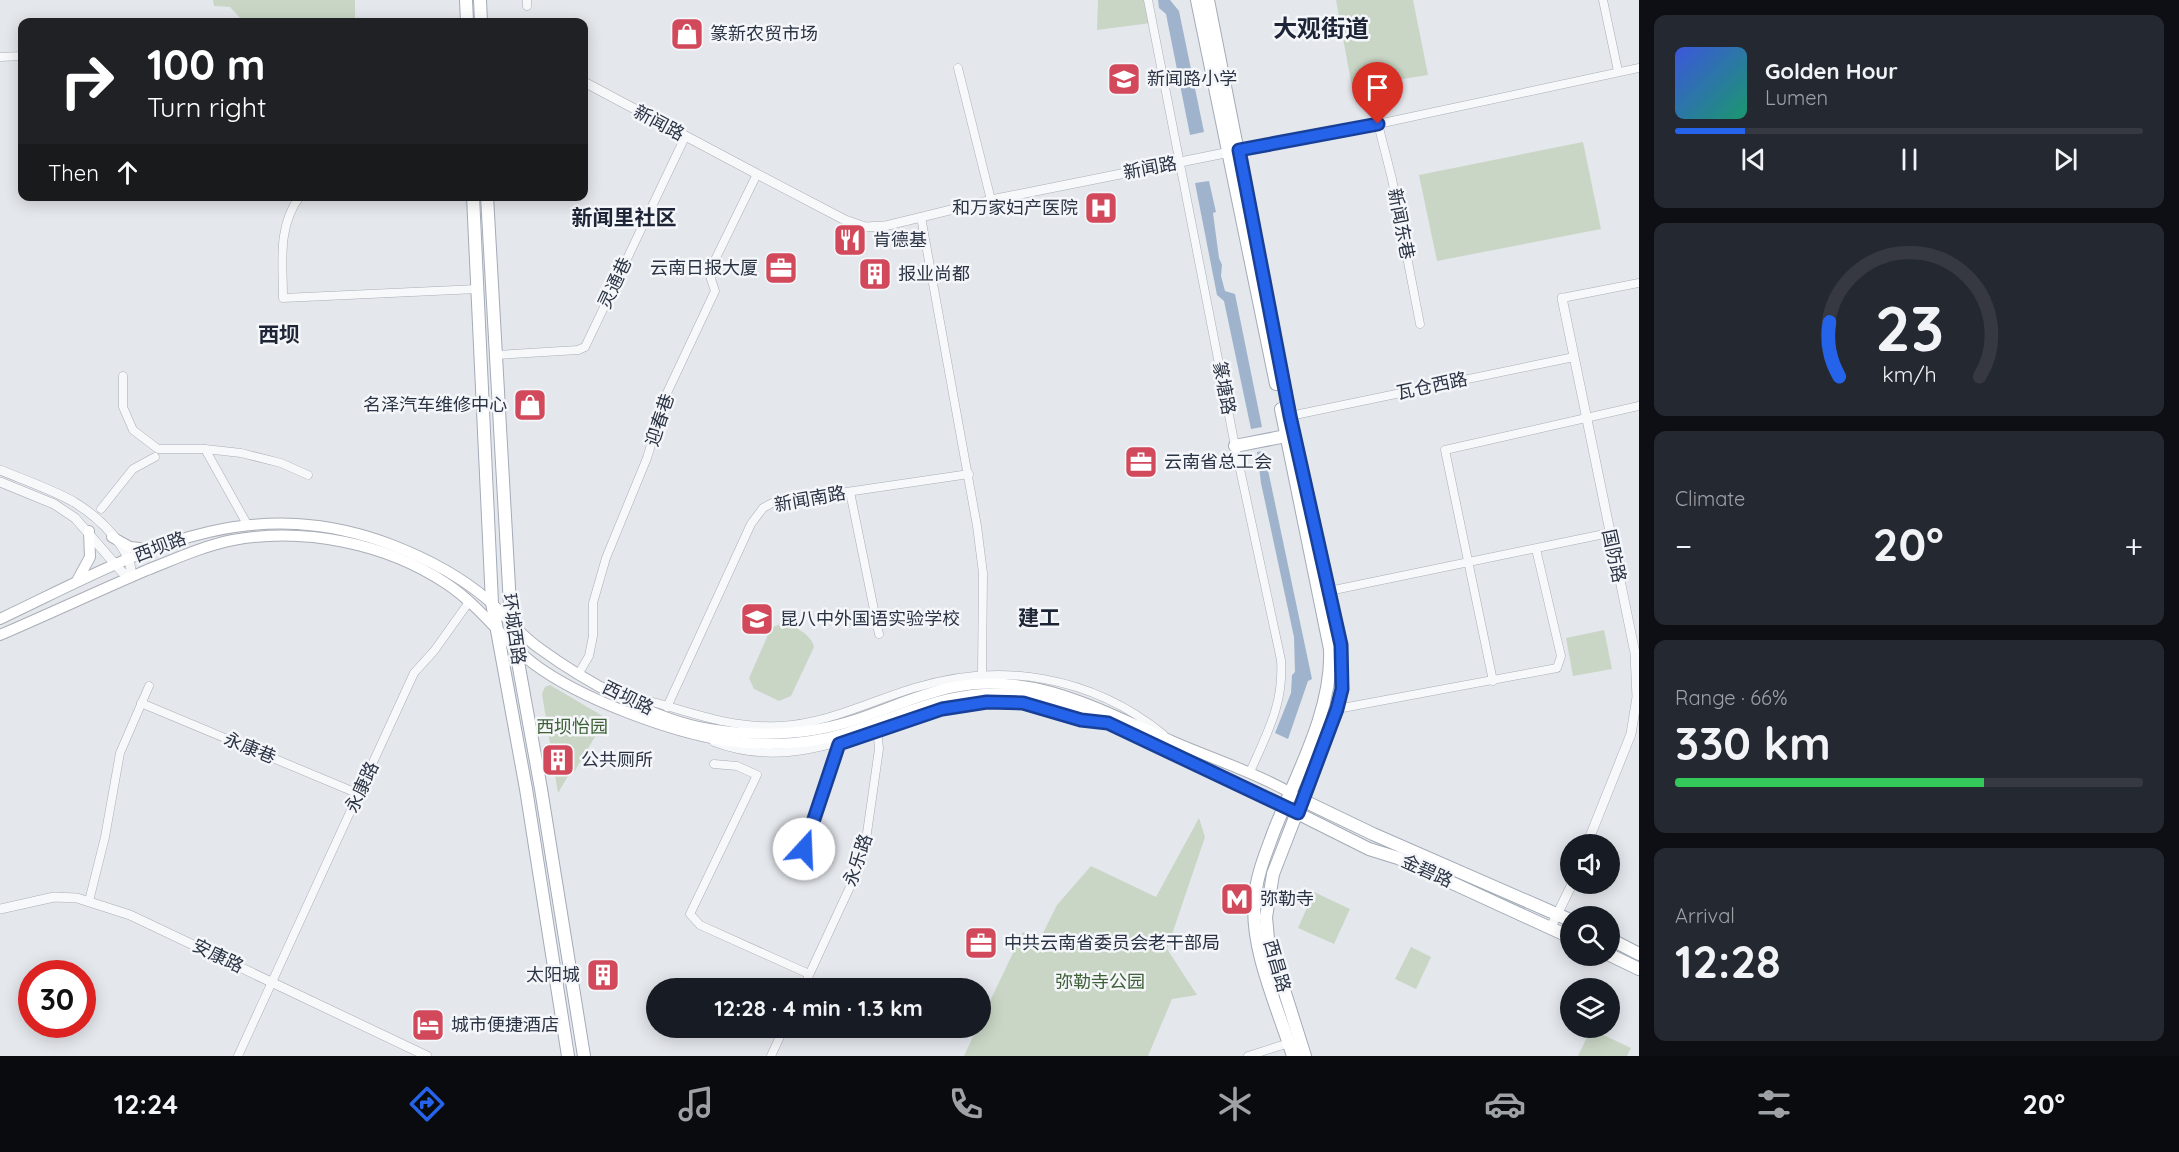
<!DOCTYPE html>
<html lang="en">
<head>
<meta charset="utf-8">
<style>
	:root { --surface:#171b24; --page:#242831; --text:#f1f3f6; --muted:#9ea1a6; --line:#363941; --accent:#2563eb }
	body { margin:0; font-family:Quicksand,"Noto Sans SC",sans-serif; background:var(--page); color:var(--text); height:100vh; display:flex; flex-direction:column; font-size:22px; white-space:nowrap }
	* { box-sizing:border-box; margin:0 }
	p { font-size:20px; color:var(--muted) }
	.icon { flex:none; width:33px; height:33px; fill:none; stroke:currentColor; stroke-width:2; stroke-linecap:round; stroke-linejoin:round }
	.map { position:relative; flex:1; overflow:hidden }
	.panel { display:flex; flex-direction:column; gap:15px; padding:15px; background:#0d0f14; width:540px }
	.panel>* { flex:none }
	.top-card { position:absolute; left:18px; top:18px; width:570px; height:183px; border-radius:12px; box-shadow:0 3px 15px #0003; background:#202124; color:#fff; overflow:hidden }
	.fabs { position:absolute; left:1560px; top:834px; display:grid; gap:12px }
	.fabs a { display:grid; place-items:center; width:60px; height:60px; border-radius:50%; background:var(--surface); box-shadow:0 3px 15px #0003; font-size:30px }
	.speed { position:absolute; left:18px; top:960px; display:flex; gap:12px; font-size:30px; font-weight:700; text-align:center }
	.speed>* { display:grid; place-content:center; width:78px; height:78px; border-radius:50%; background:var(--surface); box-shadow:0 3px 15px #0003; line-height:1 }
	.speed .limit { border:9px solid #d22; background:#fff; color:#111 }
	.pin { position:absolute; display:grid; place-items:center; width:51px; height:51px; color:#fff; margin:-62px -26px; border-radius:50% 50% 50% 0; rotate:-45deg; box-shadow:0 0 6px #0007 }
	.pin .icon { rotate:45deg }
	.me { position:absolute; width:66px; margin:-33px; rotate:20deg; stroke-linejoin:round; filter:drop-shadow(0 0 4px #0008) }
	.turn { display:flex; align-items:center; gap:21px; height:126px; padding:0 30px; font-size:27px }
	.turn .icon { width:78px; height:78px; stroke-width:2.5 }
	.turn b { display:block; font-size:42px; line-height:51px }
	.then { display:flex; align-items:center; height:57px; padding:0 30px; background:#0003; gap:12px; font-size:22px }
	.big { font-size:45px; font-weight:700; line-height:1.1 }
	.panel .card { flex:1; display:flex; flex-direction:column; justify-content:center; gap:9px; min-width:0; padding:0 21px; border-radius:12px; background:var(--page) }
	.panel .dial { align-items:center; gap:0 }
	.dial svg { height:156px; overflow:visible; fill:none; stroke:var(--line); stroke-width:7; stroke-linecap:round; text-anchor:middle }
	.dial text { fill:var(--text); stroke:none }
	.song { display:flex; align-items:center; gap:18px }
	.cover { width:72px; height:72px; border-radius:9px; background:linear-gradient(135deg,hsl(230 70% 55%),hsl(160 70% 35%)) }
	.played { height:6px; border-radius:3px; background:linear-gradient(90deg,var(--accent) 15%,var(--line) 15%) }
	.keys { display:flex; justify-content:space-around; direction:ltr }
	.heat { display:flex; justify-content:space-between; align-items:center; font-size:33px; direction:ltr }
	.charge { height:9px; border-radius:4px; background:linear-gradient(90deg,#34c759 66%,var(--line) 0) }
	.trip { position:absolute; left:646px; top:978px; width:345px; height:60px; border-radius:30px; background:var(--surface); box-shadow:0 3px 15px #0003; font-weight:700; line-height:60px; text-align:center }
	.tab-bar { display:flex; height:96px; justify-content:space-around; align-items:center; background:#090b0e; color:var(--muted) }
	.tab-bar .icon { width:42px; height:42px }
	.tab-bar .current { color:var(--accent) }
	.tab-bar b { font-size:27px; color:var(--text) }
	main { display:flex; flex:1; min-height:0 }
	.map>svg:first-child { display:block }
</style>
</head>
<body>
<main>
<div class="map">
<svg width="1639" height="1056" viewBox="0 0 1639 1056">
	<rect width="100%" height="100%" fill="#e4e7ec"/>
	<g fill="#c9d6c5">
		<path d="M213,0h142v22h-115v-4l-10,-11 -16,-1z"/>
		<path d="M1098,0h48l5,23 -54,7z"/>
		<path d="M1336,0h77l15,75 -76,12z"/>
		<path d="M1583,142l18,87 -164,32 -18,-86z"/>
		<path d="M780,624c13,0 31,10 34,23l-23,49 -12,5 -25,-12 -5,-11 22,-50z"/>
		<path d="M1604,630l8,39 -39,7 -7,-38z"/>
		<path d="M550,685l56,33 -32,54 -3,-1 -13,22 -16,-99 3,-7z"/>
		<path d="M1199,818l6,19 -38,112 30,46 -25,4 -24,57h-184l13,-28h4v-8l42,-88 18,5 16,-32 34,-39 65,31z"/>
		<path d="M1314,892l36,17 -16,35 -36,-16z"/>
		<path d="M1411,947l20,10 -15,32 -21,-10z"/>
		<path d="M1591,1029l40,19 -4,8h-49z"/>
	</g>
	<g fill="#9fb4cc">
		<path d="M1158,0h12l9,11 25,121 -14,3 -24,-121 -7,-6z"/>
		<path d="M1209,181l7,31 -3,1 6,45 3,7 -1,11 4,15 10,3 27,133 -11,2 -27,-128 -7,-6 -22,-112z"/>
		<path d="M1264,451l48,228 -4,2 -20,58 -13,-6 16,-40 1,-18 3,-3 -1,-35 -33,-154 -4,-31z"/>
	</g>
	<g fill="none" stroke-linecap="round" stroke-linejoin="round">
		<g stroke="#a9aeb7" stroke-width="9">
			<g id="minor">
				<path d="M527,0v6"/>
				<path d="M1148,0l87,446 46,214c3,44 -14,73 -31,112"/>
				<path d="M1603,0l15,71"/>
				<path d="M0,57l22,-1"/>
				<path d="M958,68l33,132"/>
				<path d="M1378,124l14,55 28,145"/>
				<path d="M1235,151l143,-27 261,-56"/>
				<path d="M300,196c-23,31 -17,66 -17,102l194,-9"/>
				<path d="M921,217l56,309 6,47 -1,101"/>
				<path d="M1562,298l77,-15"/>
				<path d="M496,355l82,-5 7,-3 100,-210"/>
				<path d="M123,376v31l10,23 25,19h47l36,4 40,10 27,12"/>
				<path d="M1290,416l284,-59"/>
				<path d="M205,449l42,75"/>
				<path d="M850,492l29,142"/>
				<path d="M101,509l32,-40 22,-12"/>
				<path d="M1329,591l280,-58"/>
				<path d="M579,673l10,-17 4,-20v-33l13,-45 41,-100 19,-63 49,-104 -5,-15 1,-8 46,-94"/>
				<path d="M1493,681l-48,-231 194,-44"/>
				<path d="M619,694c55,10 101,35 159,32 49,-2 90,-24 136,-38 87,-27 177,-12 249,46"/>
				<path d="M141,703l218,91"/>
				<path d="M667,707l84,-183 12,-16 9,-5 197,-29"/>
				<path d="M1337,709l220,-41 4,-12 -25,-107"/>
				<path d="M714,742c96,37 178,-33 271,-40 41,-4 76,16 116,20"/>
				<path d="M714,764l23,2 20,9 -67,139 10,11 109,49"/>
				<path d="M796,871l43,-127"/>
				<path d="M89,901l16,-64 15,-84 29,-67"/>
				<path d="M803,988l53,-114 9,-27 14,-98 -2,-22"/>
				<path d="M238,1056l176,-383 20,-22 35,-49"/>
				<path d="M771,1056l13,-28"/>
				<path d="M1248,1056l41,-13"/>
			</g>
		</g>
		<g stroke="#a9aeb7" stroke-width="10">
			<g id="tertiary">
				<path d="M584,82l173,92 88,46 20,7 20,-1 106,-26 239,-48"/>
				<path d="M1562,298l73,355 2,44 -6,37 -44,110"/>
				<path d="M0,470c24,10 51,19 74,32 23,14 60,47 57,75l-9,-5 -47,-54 -21,-14 -54,-22"/>
				<path d="M0,909l54,-12 23,1 53,17 297,141"/>
				<path d="M1551,927l21,-43"/>
			</g>
		</g>
		<g stroke="#a9aeb7" stroke-width="12">
			<g id="secondary">
				<path d="M112,537l18,10 18,2"/>
				<path d="M77,581l13,-24 -1,-26"/>
				<path d="M0,619c133,-63 241,-131 392,-74 36,14 67,30 96,55 18,16 32,35 51,48 45,33 115,72 170,81 50,8 97,7 146,-9 33,-11 64,-26 99,-33 82,-16 147,24 220,55 39,17 78,29 115,50"/>
				<path d="M0,635c49,-21 98,-44 147,-65 28,-11 56,-24 86,-30 71,-13 153,3 214,44 33,22 56,56 87,80 47,35 136,68 194,77 43,6 90,3 131,-12 37,-13 73,-29 113,-34 76,-10 145,31 211,64 33,16 67,31 101,47"/>
			</g>
		</g>
		<g stroke="#a3abb8" stroke-width="14">
			<g id="primary">
				<path d="M466,0l1,22"/>
				<path d="M480,0l1,22"/>
				<path d="M1197,0l79,384"/>
				<path d="M1208,0l82,416 51,229 1,44 -5,20 -64,165 -7,43 2,22 37,117"/>
				<path d="M473,196l19,407 34,186 42,267"/>
				<path d="M487,196l24,427 30,166 43,267"/>
				<path d="M1281,409l49,240c3,61 -34,126 -56,182 -8,22 -17,43 -19,66 -6,50 23,111 38,159"/>
				<path d="M1235,446l51,-10"/>
				<path d="M1298,798l75,36 197,86"/>
				<path d="M1293,811l76,38 29,9 172,79"/>
				<path d="M1610,939l29,15"/>
				<path d="M1610,955l29,14"/>
			</g>
		</g>
		<use href="#minor" stroke="#f7f8fa" stroke-width="8"/>
		<use href="#tertiary" stroke="#f7f8fa" stroke-width="9"/>
		<use href="#secondary" stroke="#fff" stroke-width="10"/>
		<use href="#primary" stroke="#fff" stroke-width="12"/>
	</g>
	<g fill="none" stroke-linecap="round" stroke-linejoin="round">
		<g stroke="#184099" stroke-width="15">
			<path id="route" d="M804,849l35,-105 103,-35 45,-7 36,1 58,17 27,3 190,90 39,-104 5,-20 -1,-44 -51,-229 -51,-266 139,-26"/>
		</g>
		<use href="#route" stroke="#2563eb" stroke-width="10"/>
	</g>
	<defs>
		<g id="shop-square" transform="scale(1.725)"><rect x="-9" y="-9" width="18" height="18" rx="4" fill="#d1495b" stroke="#f4f6f9"/><path d="M-5-2.5h2.3a2.7 3.5 0 0 1 5.4 0H5L5.5 6h-11ZM-1.5-2.5h3a1.5 2.3 0 0 0-3 0Z" fill="#fff"/></g>
		<g id="school-square" transform="scale(1.725)"><rect x="-9" y="-9" width="18" height="18" rx="4" fill="#d1495b" stroke="#f4f6f9"/><path d="M0-5L7-2L0 1L-7-2ZM-4 1L0 2.5L4 1V4Q0 6-4 4Z" fill="#fff"/></g>
		<g id="hospital-square" transform="scale(1.725)"><rect x="-9" y="-9" width="18" height="18" rx="4" fill="#d1495b" stroke="#f4f6f9"/><path d="M-5-5h3v3.5h4V-5h3V5h-3V1.5h-4V5h-3Z" fill="#fff"/></g>
		<g id="restaurant-square" transform="scale(1.725)"><rect x="-9" y="-9" width="18" height="18" rx="4" fill="#d1495b" stroke="#f4f6f9"/><path d="M-5-6h1v4h1v-4h1v4h1v-4h1v5L-1.5 .5V6h-2V.5L-5-1ZM5-6V6H3V1.5H1.5Q1.5-4 5-6Z" fill="#fff"/></g>
		<g id="office-square" transform="scale(1.725)"><rect x="-9" y="-9" width="18" height="18" rx="4" fill="#d1495b" stroke="#f4f6f9"/><path d="M-6-3h4V-5.5h4V-3h4V5H-6ZM-1-4.5V-3h2v-1.5ZM-6 0V1H6V0Z" fill="#fff"/></g>
		<g id="building-square" transform="scale(1.725)"><rect x="-9" y="-9" width="18" height="18" rx="4" fill="#d1495b" stroke="#f4f6f9"/><path d="M-4-6H4V6H1V3H-1V6H-4ZM-2.5-4.3h1.7v1.8h-1.7ZM.8-4.3h1.7v1.8H.8ZM-2.5-1h1.7V.8h-1.7ZM.8-1h1.7V.8H.8Z" fill="#fff"/></g>
		<g id="metro-square" transform="scale(1.725)"><rect x="-9" y="-9" width="18" height="18" rx="4" fill="#d1495b" stroke="#f4f6f9"/><path d="M-5.5 5V-5H-3L0 0L3-5H5.5V5H3V-.5L0 4L-3-.5V5Z" fill="#fff"/></g>
		<g id="hotel-square" transform="scale(1.725)"><rect x="-9" y="-9" width="18" height="18" rx="4" fill="#d1495b" stroke="#f4f6f9"/><path d="M-6-4.5h1.5V1H6V5H4.5V3h-9V5H-6ZM-4 0a1.8 1.8 0 1 1 3.6 0ZM.5 0V-2.5h3Q6-2.5 6 0Z" fill="#fff"/></g>
	</defs>
	<g fill-rule="evenodd">
		<use href="#shop-square" x="687" y="34"/>
		<use href="#school-square" x="1124" y="79"/>
		<use href="#hospital-square" x="1101" y="208"/>
		<use href="#restaurant-square" x="850" y="240"/>
		<use href="#office-square" x="781" y="268"/>
		<use href="#building-square" x="875" y="274"/>
		<use href="#shop-square" x="530" y="405"/>
		<use href="#office-square" x="1141" y="462"/>
		<use href="#school-square" x="757" y="619"/>
		<use href="#building-square" x="558" y="760"/>
		<use href="#metro-square" x="1237" y="899"/>
		<use href="#office-square" x="981" y="943"/>
		<use href="#building-square" x="603" y="975"/>
		<use href="#hotel-square" x="428" y="1025"/>
	</g>
	<g text-anchor="middle" stroke-width="5" stroke-linejoin="round" paint-order="stroke">
		<g font-size="18" fill="#2b3445" stroke="#f4f6f9" text-anchor="start">
			<text x="710" y="40">篆新农贸市场</text>
			<text x="1147" y="85">新闻路小学</text>
			<text x="1078" y="214" text-anchor="end">和万家妇产医院</text>
			<text x="873" y="246">肯德基</text>
			<text x="758" y="274" text-anchor="end">云南日报大厦</text>
			<text x="898" y="280">报业尚都</text>
			<text x="507" y="411" text-anchor="end">名泽汽车维修中心</text>
			<text x="1164" y="468">云南省总工会</text>
			<text x="780" y="625">昆八中外国语实验学校</text>
			<text x="581" y="766">公共厕所</text>
			<text x="1260" y="905">弥勒寺</text>
			<text x="1004" y="949">中共云南省委员会老干部局</text>
			<text x="580" y="981" text-anchor="end">太阳城</text>
			<text x="451" y="1031">城市便捷酒店</text>
		</g>
		<g font-size="18" fill="#2b3445" stroke="#f4f6f9">
			<text transform="translate(659 123) rotate(28)" y="6">新闻路</text>
			<text transform="translate(1150 168) rotate(-11)" y="6">新闻路</text>
			<text transform="translate(1401 224) rotate(79)" y="6">新闻东巷</text>
			<text transform="translate(615 283) rotate(-65)" y="6">灵通巷</text>
			<text transform="translate(1432 386) rotate(-12)" y="6">瓦仓西路</text>
			<text transform="translate(1224 388) rotate(79)" y="6">篆塘路</text>
			<text transform="translate(660 420) rotate(-72)" y="6">迎春巷</text>
			<text transform="translate(810 499) rotate(-10)" y="6">新闻南路</text>
			<text transform="translate(160 547) rotate(-21)" y="6">西坝路</text>
			<text transform="translate(1614 556) rotate(78)" y="6">国防路</text>
			<text transform="translate(514 629) rotate(82)" y="6">环城西路</text>
			<text transform="translate(628 698) rotate(26)" y="6">西坝路</text>
			<text transform="translate(250 748) rotate(22)" y="6">永康巷</text>
			<text transform="translate(362 787) rotate(-65)" y="6">永康路</text>
			<text transform="translate(858 860) rotate(-71)" y="6">永乐路</text>
			<text transform="translate(1427 871) rotate(24)" y="6">金碧路</text>
			<text transform="translate(218 956) rotate(26)" y="6">安康路</text>
			<text transform="translate(1277 966) rotate(74)" y="6">西昌路</text>
		</g>
		<g font-size="18" fill="#3f6138" stroke="#f4f6f9">
			<text x="572" y="733">西坝怡园</text>
			<text x="1100" y="988">弥勒寺公园</text>
		</g>
		<g font-size="21" font-weight="bold" fill="#1d2536" stroke="#f4f6f9">
			<text x="624" y="225">新闻里社区</text>
			<text x="279" y="342">西坝</text>
			<text x="1039" y="625">建工</text>
		</g>
		<g font-size="24" font-weight="bold" fill="#1d2536" stroke="#f4f6f9">
			<text x="1321" y="37">大观街道</text>
		</g>
	</g>
</svg>
<div class="fabs">
<a><svg class="icon" aria-label="sound" viewBox="0 0 24 24"><path d="M4 9h4l5-4v14l-5-4H4zM17 9q2 3 0 6"/></svg></a>
<a><svg class="icon" aria-label="search" viewBox="0 0 24 24"><circle cx="10" cy="10" r="6"/><path d="M15 15l6 6"/></svg></a>
<a><svg class="icon" aria-label="layers" viewBox="0 0 24 24"><path d="M12 4l9 5-9 5-9-5zM3 14l9 5 9-5"/></svg></a>
</div>
<div class="speed"><div class="limit">30</div></div>
<div class="pin" style="left:1378px;top:124px;background:#d93025"><svg class="icon" aria-label="arrive" viewBox="0 0 24 24"><path d="M6 21V4h12l-3 4 3 4H6"/></svg></div>
<svg class="me" style="left:804px;top:849px" viewBox="-20 -20 40 40"><circle r="19" fill="#fff"/><path d="M0-13L10 11 0 6-10 11z" fill="#2563eb"/></svg>
<div class="trip">12:28 · 4 min · 1.3 km</div>
<div class="top-card">
<div class="turn"><svg class="icon" aria-label="right" viewBox="0 0 24 24"><path d="M7 20v-9h11M14 6l5 5-5 5"/></svg><div><b>100 m</b>Turn right</div></div>
<div class="then">Then<svg class="icon" aria-label="ahead" viewBox="0 0 24 24"><path d="M12 20V5M6 11l6-6 6 6"/></svg></div>
</div>
</div>
<section class="panel">
<div class="card">
<div class="song"><i class="cover"></i><div><b>Golden Hour</b><p>Lumen</p></div></div>
<div class="played"></div>
<div class="keys"><svg class="icon" aria-label="previous" viewBox="0 0 24 24"><path d="M18 5L8 12l10 7zM5 5v14"/></svg><svg class="icon" aria-label="pause" viewBox="0 0 24 24"><path d="M8 5v14M16 5v14"/></svg><svg class="icon" aria-label="next" viewBox="0 0 24 24"><path d="M6 5l10 7-10 7zM19 5v14"/></svg></div>
</div>
<div class="card dial"><svg viewBox="0 0 100 80">
<path d="M14 69A42 42 0 1 1 86 69"/>
<path d="M14 69A42 42 0 0 1 9 41" stroke="#2563eb"/>
<text x="50" y="56" font-size="32" font-weight="700">23</text>
<text x="50" y="72" font-size="11">km/h</text>
</svg></div>
<div class="card"><p>Climate</p>
<div class="heat"><a>−</a><b class="big">20°</b><a>+</a></div>
</div>
<div class="card"><p>Range · 66%</p><b class="big">330 km</b><div class="charge"></div></div>
<div class="card"><p>Arrival</p><b class="big">12:28</b></div>
</section>
</main>
<nav class="tab-bar">
<b>12:24</b>
<svg class="icon current" aria-label="directions" viewBox="0 0 24 24"><path d="M12 3l9 9-9 9-9-9zM9 14v-3h6M13 9l2 2-2 2"/></svg>
<svg class="icon" aria-label="music" viewBox="0 0 24 24"><path d="M9 18V5l10-2v13"/><circle cx="6" cy="18" r="3"/><circle cx="16" cy="16" r="3"/></svg>
<svg class="icon" aria-label="phone" viewBox="0 0 24 24"><path d="M5 4h4l2 5-3 2q2 4 5 5l2-3 5 2v4C11 20 4 13 5 4z"/></svg>
<svg class="icon" aria-label="climate" viewBox="0 0 24 24"><path d="M12 3v18M4 7l16 10M4 17L20 7"/></svg>
<svg class="icon" aria-label="car" viewBox="0 0 24 24"><path d="M5 17H2v-5l4-1 3-4h7l3 4 3 1v5h-3M9 17h6M6 11h13"/><circle cx="7" cy="17" r="2"/><circle cx="17" cy="17" r="2"/></svg>
<svg class="icon" aria-label="filters" viewBox="0 0 24 24"><path d="M4 7h16M4 17h16"/><circle cx="9" cy="7" r="2"/><circle cx="15" cy="17" r="2"/></svg>
<b>20°</b>
</nav>
</body>
</html>
